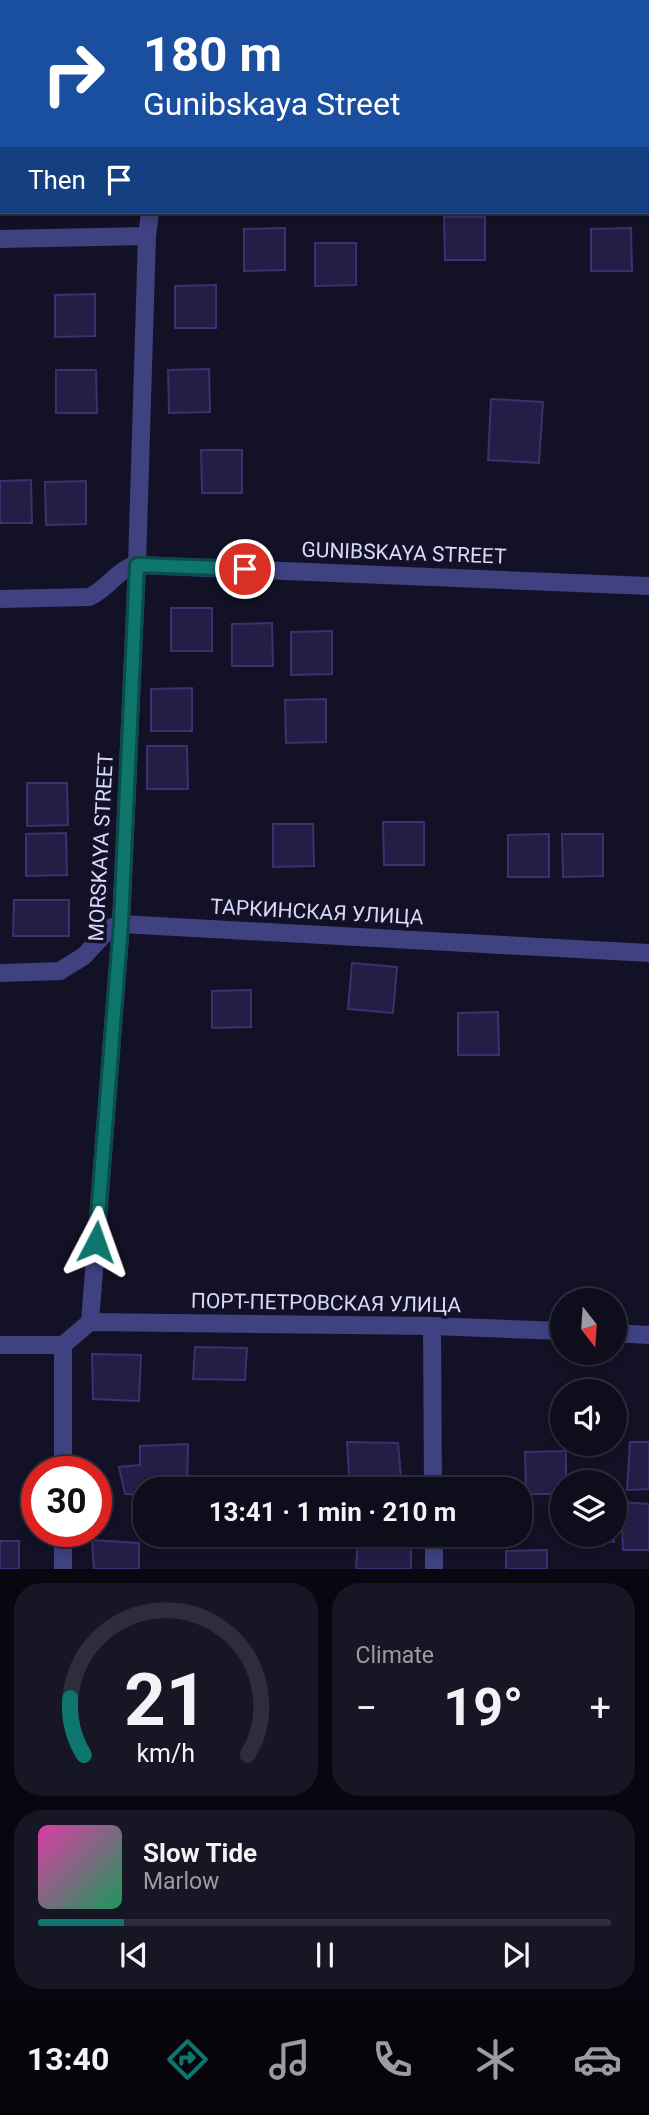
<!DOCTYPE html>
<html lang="en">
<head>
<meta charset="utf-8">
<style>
	:root { --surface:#0e0d1c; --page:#171625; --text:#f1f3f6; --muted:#9b9ca3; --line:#2e2d3b; --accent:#0f766e }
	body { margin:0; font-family:Roboto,sans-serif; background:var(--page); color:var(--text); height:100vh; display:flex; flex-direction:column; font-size:26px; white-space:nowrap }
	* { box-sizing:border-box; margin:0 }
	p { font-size:23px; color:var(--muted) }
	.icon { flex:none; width:38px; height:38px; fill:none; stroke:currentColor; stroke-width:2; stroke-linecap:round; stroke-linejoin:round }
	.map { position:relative; height:1569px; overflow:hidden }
	.panel { display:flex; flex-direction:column; gap:14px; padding:14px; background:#08070f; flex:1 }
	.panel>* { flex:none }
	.hud { position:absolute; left:0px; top:0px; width:649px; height:214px; box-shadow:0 4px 10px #0003,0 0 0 2px var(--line); background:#1a4fa0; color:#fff; overflow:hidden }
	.needle { width:46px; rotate:163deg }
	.buttons { position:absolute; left:550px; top:1288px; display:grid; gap:14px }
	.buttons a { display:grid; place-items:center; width:77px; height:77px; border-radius:50%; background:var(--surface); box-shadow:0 4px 10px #0003,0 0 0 2px var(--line); font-size:35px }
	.speed { position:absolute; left:21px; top:1456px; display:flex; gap:14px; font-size:35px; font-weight:700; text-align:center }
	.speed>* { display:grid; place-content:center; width:91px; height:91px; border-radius:50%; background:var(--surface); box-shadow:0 4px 10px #0003,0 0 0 2px var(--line); line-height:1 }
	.speed .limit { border:10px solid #d22; background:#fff; color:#111 }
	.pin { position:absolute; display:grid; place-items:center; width:60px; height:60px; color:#fff; margin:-30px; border:4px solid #fff; border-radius:50%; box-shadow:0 2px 7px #0007 }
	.me { position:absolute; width:77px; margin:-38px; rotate:4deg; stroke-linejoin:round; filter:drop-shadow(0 0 5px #0008) }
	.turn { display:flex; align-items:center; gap:24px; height:147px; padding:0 28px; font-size:32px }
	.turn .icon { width:91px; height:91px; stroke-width:2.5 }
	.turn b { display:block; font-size:49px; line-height:60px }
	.then { display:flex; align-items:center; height:66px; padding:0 28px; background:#0003; gap:14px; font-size:26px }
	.big { font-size:52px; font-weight:700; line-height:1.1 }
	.panel .card { flex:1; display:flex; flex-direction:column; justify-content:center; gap:10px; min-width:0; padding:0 24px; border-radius:28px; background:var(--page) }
	.panel .dial { align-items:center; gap:0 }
	.dial svg { height:182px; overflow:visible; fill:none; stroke:var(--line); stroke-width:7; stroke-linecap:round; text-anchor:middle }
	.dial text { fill:var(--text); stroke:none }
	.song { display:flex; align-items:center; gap:21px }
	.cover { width:84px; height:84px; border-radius:10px; background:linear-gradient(135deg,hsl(320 70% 55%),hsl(150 70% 35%)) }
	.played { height:7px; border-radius:4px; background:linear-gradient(90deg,var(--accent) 15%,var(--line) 15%) }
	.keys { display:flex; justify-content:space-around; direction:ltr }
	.heat { display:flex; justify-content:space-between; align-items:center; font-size:38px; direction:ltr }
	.panel .tiles { flex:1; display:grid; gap:14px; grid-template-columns:1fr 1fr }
	.card:last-child { grid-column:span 2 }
	.trip { position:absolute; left:133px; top:1477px; width:399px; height:70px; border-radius:28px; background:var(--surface); box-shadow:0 4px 10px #0003,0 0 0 2px var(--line); font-weight:700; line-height:70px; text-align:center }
	.tab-bar { display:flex; height:112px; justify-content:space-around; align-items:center; background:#06050b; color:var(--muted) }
	.tab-bar .icon { width:49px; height:49px }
	.tab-bar .on { color:var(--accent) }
	.tab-bar b { font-size:32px; color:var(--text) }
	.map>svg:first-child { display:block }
</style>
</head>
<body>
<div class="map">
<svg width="649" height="1569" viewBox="0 0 649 1569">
	<rect width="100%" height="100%" fill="#131125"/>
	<g fill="#231e45" stroke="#3a3170" stroke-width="2">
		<path d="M444,217h41v43h-40z"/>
		<path d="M285,228v42l-41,1v-42z"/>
		<path d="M631,228l1,43h-41v-42z"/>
		<path d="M315,243h41v42l-41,1z"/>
		<path d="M216,285v43h-41v-42z"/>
		<path d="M95,294v42l-40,1v-42z"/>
		<path d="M209,369l1,43 -41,1 -1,-43z"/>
		<path d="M56,370h40l1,43h-41z"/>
		<path d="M491,399l52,3 -4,61 -51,-3z"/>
		<path d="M201,450h41v43h-40z"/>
		<path d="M31,480l1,43h-32v-42z"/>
		<path d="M86,481v43l-40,1 -1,-43z"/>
		<rect x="171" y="608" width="41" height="43"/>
		<path d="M272,623l1,43h-41v-42z"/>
		<path d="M332,631v43l-41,1v-43z"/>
		<path d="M192,688v43h-41v-42z"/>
		<path d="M326,699v43l-40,1 -1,-43z"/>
		<path d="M147,746h40l1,43h-41z"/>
		<path d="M27,783h40l1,42 -41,1z"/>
		<path d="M383,822h41v43h-40z"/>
		<path d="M273,824h40l1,42 -41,1z"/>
		<path d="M66,833l1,42 -41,1v-42z"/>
		<path d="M549,834v43h-41v-42z"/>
		<path d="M562,834h41v42l-40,1z"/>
		<path d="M14,900h55v36h-56z"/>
		<path d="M352,963l45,4 -4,46 -45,-4z"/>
		<path d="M251,990v37l-39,1v-37z"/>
		<path d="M498,1012l1,43h-41v-42z"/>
		<path d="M195,1347l52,1 -2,32 -52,-1z"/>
		<path d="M92,1354l49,1 -2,46 -46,-2z"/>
		<path d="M614,1401h3v43h-40h37z"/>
		<path d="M347,1442l51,1 4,46h-52z"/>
		<path d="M630,1442h19v47l-22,1z"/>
		<path d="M188,1444l-1,45h-42v6l-20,-1 -6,-27 21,-2v-19z"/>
		<path d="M566,1451v31h-4v12h-36l-1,-42z"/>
		<path d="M621,1502l28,2v46h-26z"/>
		<rect x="470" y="1535" width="41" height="8"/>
		<rect x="573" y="1535" width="41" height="7"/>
		<path d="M358,1536l53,4v29h-55z"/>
		<path d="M92,1540l47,3v26h-45z"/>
		<rect x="0" y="1541" width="19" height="28"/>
		<path d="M547,1550v19h-41v-18z"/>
	</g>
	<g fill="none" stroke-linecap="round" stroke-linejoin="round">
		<g stroke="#3f4181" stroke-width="18">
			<path d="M154,0v2"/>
			<path d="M648,200h1"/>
			<path d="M0,239l147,-3"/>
			<path d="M0,599l89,-2c18,-7 29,-29 48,-32l512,21"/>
			<path d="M0,973l60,-2 24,-15 26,-28 11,-4 528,29"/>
			<path d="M90,1322l31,-398 16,-359 10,-329 3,-24"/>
			<path d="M432,1326l1,163"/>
			<path d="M63,1345v127"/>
			<path d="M63,1531v38"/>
			<path d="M434,1535v34"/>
		</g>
		<g stroke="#3f4181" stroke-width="18">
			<path d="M614,1333l35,2"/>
			<path d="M0,1345h63l27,-23 342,4 130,5"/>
		</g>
	</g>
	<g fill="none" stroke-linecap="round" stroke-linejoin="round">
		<g stroke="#0a4d48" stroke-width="18">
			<path id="route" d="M96,1242l25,-318 16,-359 108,4"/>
		</g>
		<use href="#route" stroke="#0f766e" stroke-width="12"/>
	</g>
	<g text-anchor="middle" stroke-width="7" stroke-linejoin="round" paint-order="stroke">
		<g font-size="21" fill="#d9d7fd" stroke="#131125">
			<text transform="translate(404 553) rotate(2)" y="7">GUNIBSKAYA STREET</text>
			<text transform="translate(101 847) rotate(-87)" y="7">MORSKAYA STREET</text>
			<text transform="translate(317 912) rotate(3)" y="7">ТАРКИНСКАЯ УЛИЦА</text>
			<text transform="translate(326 1303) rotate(1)" y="7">ПОРТ-ПЕТРОВСКАЯ УЛИЦА</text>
		</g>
	</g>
</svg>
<div class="buttons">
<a><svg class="needle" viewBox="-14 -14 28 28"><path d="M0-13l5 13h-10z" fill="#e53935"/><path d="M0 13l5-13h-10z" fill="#9b9ca3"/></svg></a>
<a><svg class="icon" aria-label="sound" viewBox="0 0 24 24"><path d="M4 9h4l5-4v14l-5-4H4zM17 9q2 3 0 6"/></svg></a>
<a><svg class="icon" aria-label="layers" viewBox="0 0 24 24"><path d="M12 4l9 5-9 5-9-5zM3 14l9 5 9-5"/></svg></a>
</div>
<div class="speed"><div class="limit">30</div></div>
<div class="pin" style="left:245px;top:569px;background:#d93025"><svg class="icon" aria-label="arrive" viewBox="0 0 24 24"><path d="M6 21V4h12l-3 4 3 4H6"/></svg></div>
<svg class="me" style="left:96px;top:1242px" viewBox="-20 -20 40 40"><path d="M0-17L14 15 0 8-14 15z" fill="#0f766e" stroke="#fff" stroke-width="4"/></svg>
<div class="trip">13:41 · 1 min · 210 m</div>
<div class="hud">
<div class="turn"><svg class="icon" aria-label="right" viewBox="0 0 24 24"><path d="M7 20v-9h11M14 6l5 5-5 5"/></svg><div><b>180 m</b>Gunibskaya Street</div></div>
<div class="then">Then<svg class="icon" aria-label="arrive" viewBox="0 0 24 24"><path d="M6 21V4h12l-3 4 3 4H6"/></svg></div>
</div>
</div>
<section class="panel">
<div class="tiles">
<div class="card dial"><svg viewBox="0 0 100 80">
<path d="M14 69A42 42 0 1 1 86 69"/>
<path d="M14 69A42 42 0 0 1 8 44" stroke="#0f766e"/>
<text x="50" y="56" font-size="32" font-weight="700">21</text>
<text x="50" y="72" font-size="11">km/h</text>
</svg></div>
<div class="card"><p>Climate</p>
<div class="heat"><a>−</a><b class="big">19°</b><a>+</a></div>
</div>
<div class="card">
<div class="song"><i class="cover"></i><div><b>Slow Tide</b><p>Marlow</p></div></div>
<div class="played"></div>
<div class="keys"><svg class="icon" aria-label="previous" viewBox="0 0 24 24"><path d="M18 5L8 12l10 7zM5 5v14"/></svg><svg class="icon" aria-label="pause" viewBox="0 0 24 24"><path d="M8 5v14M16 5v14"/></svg><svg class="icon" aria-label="next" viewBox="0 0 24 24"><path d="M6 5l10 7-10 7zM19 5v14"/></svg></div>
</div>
</div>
</section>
<nav class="tab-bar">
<b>13:40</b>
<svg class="icon on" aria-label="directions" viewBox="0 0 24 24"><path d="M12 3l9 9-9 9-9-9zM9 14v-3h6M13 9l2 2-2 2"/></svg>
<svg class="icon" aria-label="music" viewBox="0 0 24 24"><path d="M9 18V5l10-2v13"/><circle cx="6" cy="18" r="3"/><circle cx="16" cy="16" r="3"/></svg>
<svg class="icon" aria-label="phone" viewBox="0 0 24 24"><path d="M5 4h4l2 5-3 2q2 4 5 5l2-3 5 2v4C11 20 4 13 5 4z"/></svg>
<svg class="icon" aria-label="climate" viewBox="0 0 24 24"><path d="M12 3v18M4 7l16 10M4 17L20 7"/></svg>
<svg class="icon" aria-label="car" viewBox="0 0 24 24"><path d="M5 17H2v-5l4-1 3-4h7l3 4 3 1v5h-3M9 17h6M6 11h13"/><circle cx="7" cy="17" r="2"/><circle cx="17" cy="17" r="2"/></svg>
</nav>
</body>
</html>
